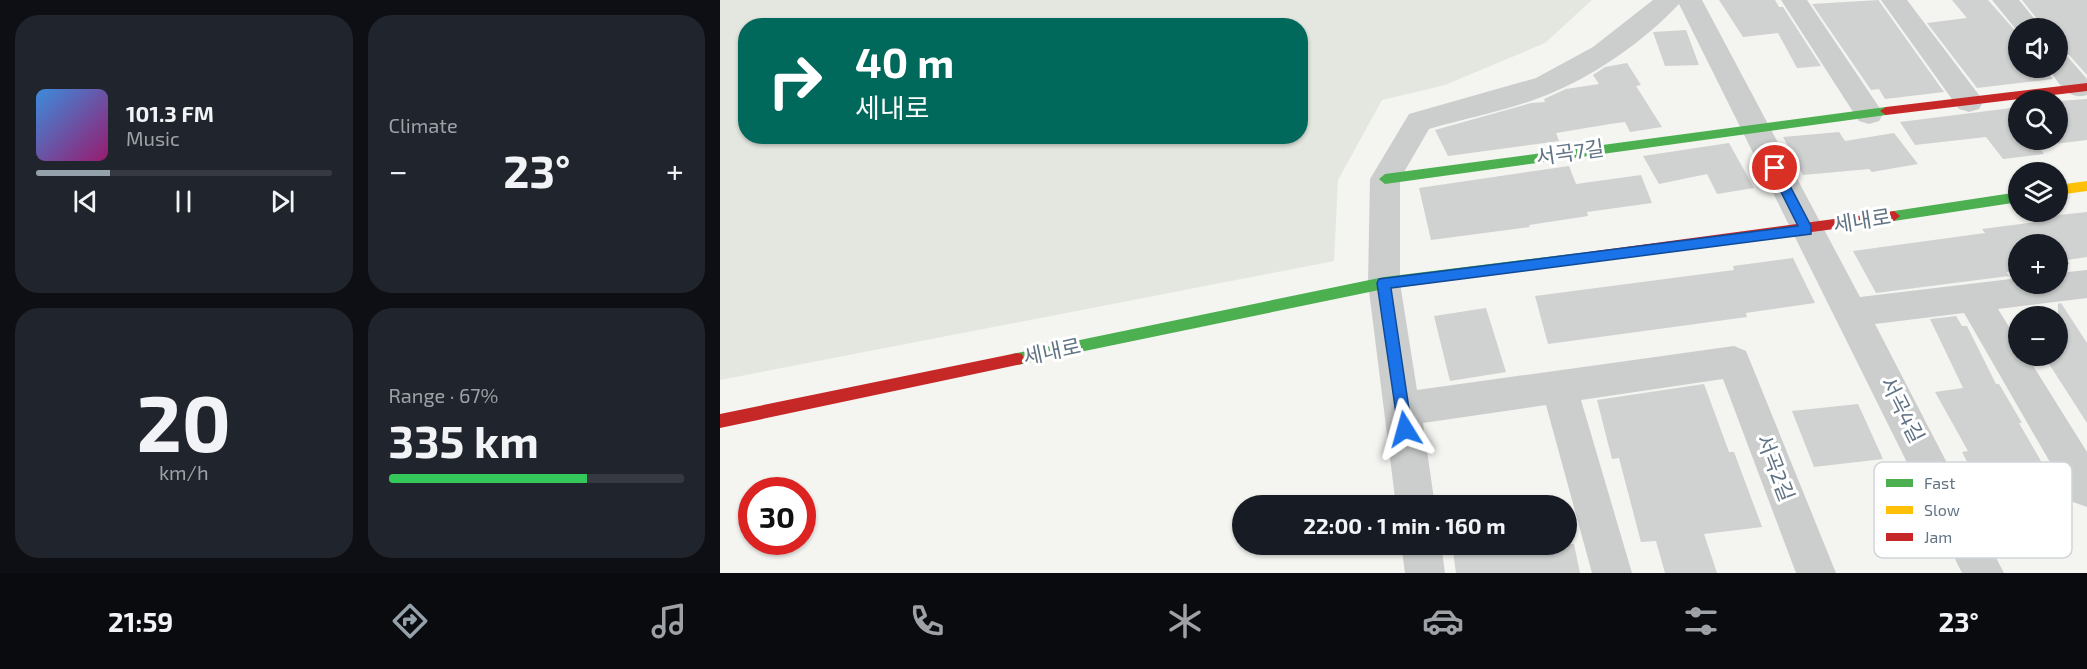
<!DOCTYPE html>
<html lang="en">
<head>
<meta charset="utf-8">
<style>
	:root { --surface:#171b24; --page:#20242c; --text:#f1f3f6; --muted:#9ea1a6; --line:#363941; --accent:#94a0aa }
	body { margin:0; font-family:"Exo 2","Noto Sans KR",sans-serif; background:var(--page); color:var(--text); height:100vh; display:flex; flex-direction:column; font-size:22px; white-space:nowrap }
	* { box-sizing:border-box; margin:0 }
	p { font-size:20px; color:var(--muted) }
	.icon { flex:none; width:33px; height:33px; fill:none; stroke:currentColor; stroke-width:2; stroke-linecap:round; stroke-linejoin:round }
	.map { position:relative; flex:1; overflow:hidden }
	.drawer { display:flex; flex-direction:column; gap:15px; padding:15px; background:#0d0f14; width:720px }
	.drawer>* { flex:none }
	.top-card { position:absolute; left:18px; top:18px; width:570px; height:126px; border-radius:24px; box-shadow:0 2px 4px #0004; background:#00695c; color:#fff; overflow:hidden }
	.controls { position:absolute; left:1288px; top:18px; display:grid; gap:12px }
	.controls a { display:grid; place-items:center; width:60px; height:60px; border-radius:50%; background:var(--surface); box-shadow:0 2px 4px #0004; font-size:30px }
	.speed { position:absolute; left:18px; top:477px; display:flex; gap:12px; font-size:30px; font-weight:700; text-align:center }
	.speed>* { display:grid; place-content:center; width:78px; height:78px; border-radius:50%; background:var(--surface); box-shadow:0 2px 4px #0004; line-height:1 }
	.speed .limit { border:9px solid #d22; background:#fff; color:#111 }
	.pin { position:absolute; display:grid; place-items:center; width:51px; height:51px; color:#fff; margin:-26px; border:3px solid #fff; border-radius:50%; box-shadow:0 2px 6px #0007 }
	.me { position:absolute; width:66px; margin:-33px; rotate:352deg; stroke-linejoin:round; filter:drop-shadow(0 0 4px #0008) }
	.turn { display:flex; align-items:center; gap:21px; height:126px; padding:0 18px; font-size:27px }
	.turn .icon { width:78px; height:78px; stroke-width:2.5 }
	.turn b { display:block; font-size:42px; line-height:51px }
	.big { font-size:45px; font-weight:700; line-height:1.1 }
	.drawer .widget { flex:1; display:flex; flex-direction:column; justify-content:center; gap:9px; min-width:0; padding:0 21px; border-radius:24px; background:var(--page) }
	.drawer .dial { align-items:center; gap:0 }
	.dial b { font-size:78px; line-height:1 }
	.song { display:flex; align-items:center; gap:18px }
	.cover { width:72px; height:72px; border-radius:9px; background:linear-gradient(135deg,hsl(210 70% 55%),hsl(320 70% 35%)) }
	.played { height:6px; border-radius:3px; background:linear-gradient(90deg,var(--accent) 25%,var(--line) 25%) }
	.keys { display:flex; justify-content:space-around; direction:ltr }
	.heat { display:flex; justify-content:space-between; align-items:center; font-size:33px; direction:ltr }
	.charge { height:9px; border-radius:4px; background:linear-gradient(90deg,#34c759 67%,var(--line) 0) }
	.drawer .tiles { flex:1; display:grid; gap:15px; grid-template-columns:repeat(2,1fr) }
	.trip { position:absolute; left:512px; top:495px; width:345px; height:60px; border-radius:30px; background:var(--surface); box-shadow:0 2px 4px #0004; font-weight:700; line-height:60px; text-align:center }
	.dock { display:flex; height:96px; justify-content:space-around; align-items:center; background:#090b0e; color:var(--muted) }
	.dock .icon { width:42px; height:42px }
	.dock .active { color:var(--accent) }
	.dock b { font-size:27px; color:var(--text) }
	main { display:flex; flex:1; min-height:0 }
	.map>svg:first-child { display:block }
</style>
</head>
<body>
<main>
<section class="drawer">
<div class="tiles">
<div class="widget">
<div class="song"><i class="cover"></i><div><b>101.3 FM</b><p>Music</p></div></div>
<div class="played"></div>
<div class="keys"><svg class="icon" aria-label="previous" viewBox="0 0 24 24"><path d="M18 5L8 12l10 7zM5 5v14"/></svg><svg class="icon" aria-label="pause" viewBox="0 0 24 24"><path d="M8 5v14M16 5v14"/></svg><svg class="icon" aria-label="next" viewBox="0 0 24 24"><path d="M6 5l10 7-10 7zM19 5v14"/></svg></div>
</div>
<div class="widget"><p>Climate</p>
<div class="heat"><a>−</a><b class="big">23°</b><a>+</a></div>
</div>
<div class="widget dial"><b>20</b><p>km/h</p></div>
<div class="widget"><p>Range · 67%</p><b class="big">335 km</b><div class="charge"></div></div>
</div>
</section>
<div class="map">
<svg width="1367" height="573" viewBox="0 0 1367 573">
	<rect width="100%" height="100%" fill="#f4f4f1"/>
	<path fill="#e3e7df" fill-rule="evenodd" d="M0,0h872l-47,43 -100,42 -63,15 -44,80 -4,81 -614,119zM26,26h554v110h-554z"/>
	<g fill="#d0d1d1">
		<path d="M999,0h56l4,7h4l38,59 -24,2 -19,-35 -35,4z"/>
		<path d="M1159,0v1l65,91 -59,7 -6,-10 -8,1 -59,-86z"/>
		<path d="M1232,0h36l31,35v33h26l8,11 -76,9 -50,-65 40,-5z"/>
		<path d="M1302,0h65v75l-18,-20 -11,-3v-24h-14z"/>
		<path d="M966,30l13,35 -34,1 -12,-34z"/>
		<path d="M907,63l14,22 -5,1 26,41 -32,5 -5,-10 -15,2 -54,9 3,8 -111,15 -13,-26 96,-27 14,-1 -1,-3 22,-10 33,-5 -6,-9 12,-8z"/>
		<path d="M1367,99v41l-49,6 6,8 -41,5 -17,-22 -71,8 -15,-23 119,-15v33h39v-39z"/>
		<path d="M1119,132l6,9 49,-8 24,31 -46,8 -3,-3 -66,6 -20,-38z"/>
		<path d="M1009,143l25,45 -37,6 -10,-20 -48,10 -16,-28z"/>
		<path d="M849,166l7,18 65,-9 11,28 -65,9 1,4 -59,9 1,2 -99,13 -12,-52z"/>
		<path d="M1367,212v45l-20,3 3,4 -12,1v-21h-39v27l-13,1 3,4 -133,17 -23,-42 132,-18 -3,-4 61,-8 -3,-4z"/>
		<path d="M1073,258l22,45 -69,10 1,4 -199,27 -13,-48 199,-26 -1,-4z"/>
		<path d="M1341,303l26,40v80l-43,-67h14v-52z"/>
		<path d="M766,308l20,64 -56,9 -16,-65z"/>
		<path d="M1236,316l6,10h5l29,58h3l23,39h-3l41,71 -72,8 -26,-50 6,-1 -33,-59 28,-4 -33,-69z"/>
		<path d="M984,384l25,68h5l28,75 -58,7 13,39h-52l-9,-32 -15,1 -22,-84 -7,1 -15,-59z"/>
		<path d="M1138,404l25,55 -69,8 -22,-56z"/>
		<path d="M732,544h122l6,29h-124z"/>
	</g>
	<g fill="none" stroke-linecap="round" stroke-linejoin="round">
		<g fill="#cccece" fill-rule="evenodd">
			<path d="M933,0h49l158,297 159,-19v6h39v-11l29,-3v28l-89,11 21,34v13h8l60,96v55l-14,-5 -109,-189 -89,11 129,249h-42l-283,-569c-33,35 -79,68 -123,87 -40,18 -85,26 -127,38l-29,50v104l17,107 317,-44 12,5 90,222h-40l-73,-194 -142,21 51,173h-40l-46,-168 -123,18 12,83h-39l-28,-223 2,-104 39,-65 127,-36 57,-31z"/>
			<path d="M1061,0h26l72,107 4,7 -4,7 -10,3 -10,-3z"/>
			<path d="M1161,0h26l72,95 4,7 -4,7 -10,3 -10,-3z"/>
			<path d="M1272,0h27l23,28h-23v5z"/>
			<path d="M1338,54l9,2 20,23v16c-19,6 -28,-12 -38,-25l-2,-2h11z"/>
			<path d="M681,544h40l4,29h-40z"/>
		</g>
		<g fill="#4caf50" fill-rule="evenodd">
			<path d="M1166,107l6,4 -6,4 -501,69 -6,-5 6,-5z"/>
			<path d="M1299,192v10l-125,19 -6,-5 6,-5z"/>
			<path d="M868,252l5,1 2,4 -2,4 -5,1 -204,27 -367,76 -5,-1 -2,-5 2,-5 5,-1 367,-76z"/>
		</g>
		<path fill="#ffc107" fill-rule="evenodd" d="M1367,181v10l-29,4v-10z"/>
		<g fill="#c62828" fill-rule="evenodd">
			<path d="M1367,83v8l-201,24 -6,-4 6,-4z"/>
			<path d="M1174,211l6,5 -6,5 -306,41 -5,-1 -2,-4 2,-4 5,-1z"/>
			<path d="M297,353l5,1 2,5 -2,5 -5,1 -297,63v-14z"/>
		</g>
	</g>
	<path fill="#1a73e8" stroke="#114b97" stroke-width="1.5" d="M1055,164l4,1 32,61v8l-420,54 21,141 -2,5 -5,2 -6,-2 -22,-151 2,-4 419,-53 -29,-58z"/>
	<g text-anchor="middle" stroke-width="6" stroke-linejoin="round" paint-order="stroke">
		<g font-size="21" fill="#617384" stroke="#fff">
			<text transform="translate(850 153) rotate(-8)" y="7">서곡7길</text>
			<text transform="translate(1142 221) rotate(-9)" y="7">세내로</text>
			<text transform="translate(332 352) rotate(-12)" y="7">세내로</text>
			<text transform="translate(1182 410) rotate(63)" y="7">서곡4길</text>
			<text transform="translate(1055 468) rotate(69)" y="7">서곡2길</text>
		</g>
	</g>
	<rect x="1154" y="462" width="198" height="96" rx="9" fill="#fff" stroke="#d0d5da" stroke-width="1.5"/>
	<rect x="1166" y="479" width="27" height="8" fill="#4caf50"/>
	<rect x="1166" y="506" width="27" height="8" fill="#ffc107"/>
	<rect x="1166" y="533" width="27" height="8" fill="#c62828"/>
	<g font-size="16" fill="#617384">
		<text x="1204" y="489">Fast</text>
		<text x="1204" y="516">Slow</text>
		<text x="1204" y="543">Jam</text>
	</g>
</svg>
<div class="controls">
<a><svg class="icon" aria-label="sound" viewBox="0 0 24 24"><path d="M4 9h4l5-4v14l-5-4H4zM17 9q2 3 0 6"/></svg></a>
<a><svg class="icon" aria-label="search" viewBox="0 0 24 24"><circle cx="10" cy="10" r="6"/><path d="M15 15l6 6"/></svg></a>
<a><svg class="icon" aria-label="layers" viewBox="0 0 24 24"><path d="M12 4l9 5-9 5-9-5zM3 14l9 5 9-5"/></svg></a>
<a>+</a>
<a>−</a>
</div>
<div class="speed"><div class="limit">30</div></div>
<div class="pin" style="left:1055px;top:168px;background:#d93025"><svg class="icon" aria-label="arrive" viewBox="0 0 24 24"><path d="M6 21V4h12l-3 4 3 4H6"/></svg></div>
<svg class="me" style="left:685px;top:429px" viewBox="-20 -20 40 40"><path d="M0-17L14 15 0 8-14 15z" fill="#1a73e8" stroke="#fff" stroke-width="4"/></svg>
<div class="trip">22:00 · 1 min · 160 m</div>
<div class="top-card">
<div class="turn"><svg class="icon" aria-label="right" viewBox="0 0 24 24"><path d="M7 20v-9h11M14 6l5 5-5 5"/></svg><div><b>40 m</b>세내로</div></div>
</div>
</div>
</main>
<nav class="dock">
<b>21:59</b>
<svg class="icon active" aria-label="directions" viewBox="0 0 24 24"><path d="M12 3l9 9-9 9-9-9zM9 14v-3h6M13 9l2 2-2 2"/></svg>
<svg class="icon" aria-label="music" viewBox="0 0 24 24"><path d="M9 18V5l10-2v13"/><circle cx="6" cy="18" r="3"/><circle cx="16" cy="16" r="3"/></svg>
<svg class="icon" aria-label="phone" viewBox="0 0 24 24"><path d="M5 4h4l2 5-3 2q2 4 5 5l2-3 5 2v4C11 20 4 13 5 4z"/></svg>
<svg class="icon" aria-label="climate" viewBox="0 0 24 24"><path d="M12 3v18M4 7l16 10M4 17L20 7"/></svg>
<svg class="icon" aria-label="car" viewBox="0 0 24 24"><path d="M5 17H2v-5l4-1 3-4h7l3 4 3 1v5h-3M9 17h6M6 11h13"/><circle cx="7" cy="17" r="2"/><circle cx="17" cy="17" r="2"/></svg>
<svg class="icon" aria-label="filters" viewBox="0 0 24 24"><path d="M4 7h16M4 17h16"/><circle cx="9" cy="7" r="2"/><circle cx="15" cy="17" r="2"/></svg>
<b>23°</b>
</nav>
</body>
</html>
